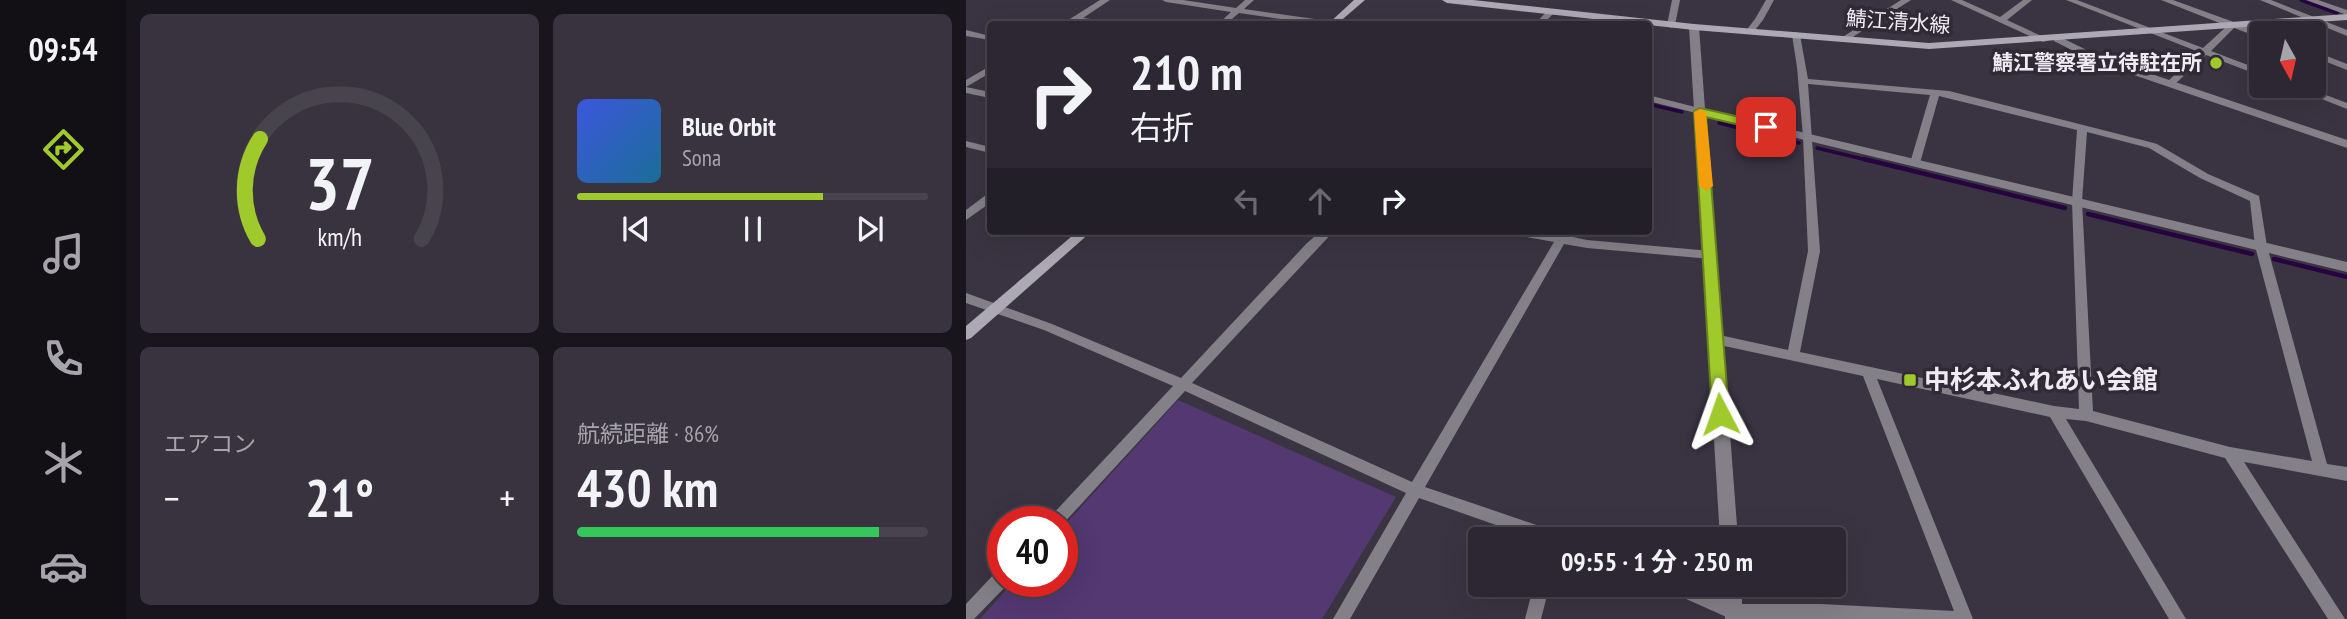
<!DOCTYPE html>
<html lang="ja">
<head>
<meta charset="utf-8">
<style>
	:root { --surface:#2c2732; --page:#38333e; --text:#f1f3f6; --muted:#a6a5ac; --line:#48444d; --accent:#a0c92c }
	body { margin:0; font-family:"PT Sans Narrow","Noto Sans JP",sans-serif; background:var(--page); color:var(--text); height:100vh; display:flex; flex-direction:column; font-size:26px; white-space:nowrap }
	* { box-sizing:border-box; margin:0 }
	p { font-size:23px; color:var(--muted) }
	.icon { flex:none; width:38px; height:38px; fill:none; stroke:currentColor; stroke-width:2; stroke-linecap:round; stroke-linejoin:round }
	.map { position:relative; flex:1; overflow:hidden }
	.sheet { display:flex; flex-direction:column; gap:14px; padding:14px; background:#18151c; width:840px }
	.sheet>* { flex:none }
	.banner { position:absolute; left:21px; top:21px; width:665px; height:214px; border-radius:7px; box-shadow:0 7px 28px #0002,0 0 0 2px var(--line); background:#2c2732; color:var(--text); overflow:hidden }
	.needle { width:46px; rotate:172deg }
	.tools { position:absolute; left:1283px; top:21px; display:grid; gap:14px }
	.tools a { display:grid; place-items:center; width:77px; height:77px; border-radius:7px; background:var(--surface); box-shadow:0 7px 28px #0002,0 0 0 2px var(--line); font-size:35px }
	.speed { position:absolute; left:21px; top:506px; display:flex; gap:14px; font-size:35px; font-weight:700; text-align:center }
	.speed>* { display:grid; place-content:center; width:91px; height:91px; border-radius:50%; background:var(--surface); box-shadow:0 7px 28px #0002,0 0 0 2px var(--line); line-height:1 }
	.speed .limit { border:10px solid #d22; background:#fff; color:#111 }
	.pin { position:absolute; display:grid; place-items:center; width:60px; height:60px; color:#fff; margin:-30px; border-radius:14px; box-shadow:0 4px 10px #0006 }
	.me { position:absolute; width:77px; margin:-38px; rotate:356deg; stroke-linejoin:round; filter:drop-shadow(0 0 5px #0008) }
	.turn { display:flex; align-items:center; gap:24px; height:147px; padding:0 28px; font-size:32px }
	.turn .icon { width:91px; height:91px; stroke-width:2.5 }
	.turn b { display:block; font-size:49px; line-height:60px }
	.lanes { display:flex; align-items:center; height:66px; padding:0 28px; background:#0003; justify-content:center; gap:35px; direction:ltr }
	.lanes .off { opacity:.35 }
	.big { font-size:52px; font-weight:700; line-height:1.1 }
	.sheet .card { flex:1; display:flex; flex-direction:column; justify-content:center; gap:10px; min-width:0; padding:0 24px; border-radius:10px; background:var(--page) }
	.sheet .dial { align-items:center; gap:0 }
	.dial svg { height:182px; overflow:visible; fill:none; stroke:var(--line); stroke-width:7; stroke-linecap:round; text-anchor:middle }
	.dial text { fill:var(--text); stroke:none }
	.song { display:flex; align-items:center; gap:21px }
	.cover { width:84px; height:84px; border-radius:10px; background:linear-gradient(135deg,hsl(230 70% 55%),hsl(200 70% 35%)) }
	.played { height:7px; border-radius:4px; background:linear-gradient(90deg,var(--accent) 70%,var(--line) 70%) }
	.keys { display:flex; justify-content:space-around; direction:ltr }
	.heat { display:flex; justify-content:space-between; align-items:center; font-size:38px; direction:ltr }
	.charge { height:10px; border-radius:5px; background:linear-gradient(90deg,#34c759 86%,var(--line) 0) }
	.sheet .tiles { flex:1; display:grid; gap:14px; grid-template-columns:repeat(2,1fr) }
	.trip { position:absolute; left:502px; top:527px; width:378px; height:70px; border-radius:7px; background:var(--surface); box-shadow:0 7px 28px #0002,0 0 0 2px var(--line); font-weight:700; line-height:70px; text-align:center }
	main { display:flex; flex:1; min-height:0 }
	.dock { display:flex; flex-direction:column; width:126px; justify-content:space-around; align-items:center; background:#121014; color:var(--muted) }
	.dock .icon { width:49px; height:49px }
	.dock .active { color:var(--accent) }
	.dock b { font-size:32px; color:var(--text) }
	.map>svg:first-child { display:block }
</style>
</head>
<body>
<main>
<nav class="dock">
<b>09:54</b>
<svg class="icon active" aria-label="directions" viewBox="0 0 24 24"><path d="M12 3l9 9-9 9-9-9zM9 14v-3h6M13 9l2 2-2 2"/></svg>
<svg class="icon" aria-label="music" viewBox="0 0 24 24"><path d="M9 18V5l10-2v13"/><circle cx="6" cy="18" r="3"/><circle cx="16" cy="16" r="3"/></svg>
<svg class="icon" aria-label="phone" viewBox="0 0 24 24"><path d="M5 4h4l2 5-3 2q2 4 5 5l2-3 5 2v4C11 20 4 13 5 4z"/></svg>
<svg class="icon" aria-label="climate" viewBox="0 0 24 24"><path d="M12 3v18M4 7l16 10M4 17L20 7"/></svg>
<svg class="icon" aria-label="car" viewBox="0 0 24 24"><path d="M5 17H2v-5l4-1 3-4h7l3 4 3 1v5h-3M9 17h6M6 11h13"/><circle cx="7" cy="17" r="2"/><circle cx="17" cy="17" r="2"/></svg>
</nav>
<section class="sheet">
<div class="tiles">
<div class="card dial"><svg viewBox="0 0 100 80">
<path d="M14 69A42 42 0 1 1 86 69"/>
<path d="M14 69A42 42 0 0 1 15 25" stroke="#a0c92c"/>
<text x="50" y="56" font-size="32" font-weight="700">37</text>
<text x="50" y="72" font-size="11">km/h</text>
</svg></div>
<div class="card">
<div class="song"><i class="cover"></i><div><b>Blue Orbit</b><p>Sona</p></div></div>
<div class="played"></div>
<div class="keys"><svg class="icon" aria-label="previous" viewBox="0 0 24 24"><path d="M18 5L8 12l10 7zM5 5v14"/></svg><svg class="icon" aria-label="pause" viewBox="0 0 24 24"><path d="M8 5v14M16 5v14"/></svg><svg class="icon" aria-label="next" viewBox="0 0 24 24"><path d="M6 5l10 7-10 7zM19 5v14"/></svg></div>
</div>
<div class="card"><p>エアコン</p>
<div class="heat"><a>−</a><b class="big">21°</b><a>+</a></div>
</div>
<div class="card"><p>航続距離 · 86%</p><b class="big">430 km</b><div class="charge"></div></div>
</div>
</section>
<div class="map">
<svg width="1381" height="619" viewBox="0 0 1381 619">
	<rect width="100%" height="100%" fill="#3a3442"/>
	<path fill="#533872" d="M212,400l218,97 -74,122h-342l34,-38h48v-53z"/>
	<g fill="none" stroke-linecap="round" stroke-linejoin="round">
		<g stroke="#250440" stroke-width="3.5">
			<path d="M1335,0l36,13"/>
			<path d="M682,104l34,8"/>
			<path d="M753,123l80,20"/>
			<path d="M851,148l54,13"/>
		</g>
		<g stroke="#250440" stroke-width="4.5">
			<path d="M898,159l201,49"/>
			<path d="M1122,214l164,40"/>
			<path d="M1308,259l73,18"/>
		</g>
		<g fill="#838087" fill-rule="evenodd">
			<path d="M134,0h10l-27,18 25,3 4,3 -36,-2 -5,2h-9z"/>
			<path d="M196,0h21l53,8 9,-8h9l-10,9 85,12 4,3h-18l-76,-11 -13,11h-8l13,-12 -65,-10z"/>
			<path d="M706,0h8l-5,25 -4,3 -4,-3z"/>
			<path d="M800,0h8l-11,20 -11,14h-6l-1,-2 10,-13z"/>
			<path d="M935,0h10l-63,40 -7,-2z"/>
			<path d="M985,0h11l38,17 23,-17h9l-25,20 43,20 -7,2z"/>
			<path d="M1100,0h11l126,48 24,-22 -66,-26h12l91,33h-3v5l-27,-10 -23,23 50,19v6l-55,-21 -33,31h-6v-4l32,-30z"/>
			<path d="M1294,0h11l76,30v6z"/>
			<path d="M1340,0h12l29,10v5z"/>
			<path d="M582,10l7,2 -12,12h-8z"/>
			<path d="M0,30l24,6v4l-24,-4z"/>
			<path d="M830,32l4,3 8,44 141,12 197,50 11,3 51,30 51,22 8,50 60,218 20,3v14l-103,-19 101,157h-17l-103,-161 -139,-37 -20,-2 120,200h-17l-119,-202 -173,-38 96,240h-242l-65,-29 -2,-6h27l43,20h87l133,7 -91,-235 -148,-32 -4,-1 -2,-4 2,-4 4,-1 73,16 20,-99 -5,-114 -6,-70 -5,-32zM842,84l122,11 -20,68 5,3 5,-3 19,-67 138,34 -5,71 7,208 -25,-3 -254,-54 20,-101zM1121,132l62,16 51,30 50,23 5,45 57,215 -82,-14 -137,-36 -11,-210z"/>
			<path d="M1348,51l33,13v6l-33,-13z"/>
			<path d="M24,66v7l-24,14v-7z"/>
			<path d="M1323,86h13l45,17v6z"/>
			<path d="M0,87l24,5v6l-24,-5z"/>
			<path d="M682,95l55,14 2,2 -5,3 -52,-13z"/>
			<path d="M0,141l24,6v6l-24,-6z"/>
			<path d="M20,195h4v8l-24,17v-10z"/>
			<path d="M355,231h13l-142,152 220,99 142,-240 -38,-7 -6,-4h28l19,4 1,-4h12l-2,5 19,4 124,11 6,4 -6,4 -124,-11 -23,-4 -139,243 132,45 5,2 3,5h-29l-117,-41 -69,121h-17l73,-126 -221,-102 -123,134v-3h-14l2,-5 123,-131 -129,-56 -78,-27v-10l86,31 129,54 126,-135z"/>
			<path d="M37,569v12h6v2l-35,36h-8v-15l31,-33z"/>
			<path d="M568,584h16l-9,35h-16z"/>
		</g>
		<g fill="#838087" fill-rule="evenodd">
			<path d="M728,24l5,3 6,82 642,153v10l-641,-156 32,423h-18l-31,-512z"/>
			<path d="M1088,37h6l41,20 246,83v8l-254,-87 -39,-20z"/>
			<path d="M757,584h18l2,35h-18z"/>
		</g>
		<g fill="#ada9b4" fill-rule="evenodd">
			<path d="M388,0h11l-28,24h-9z"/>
			<path d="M476,0h31l221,24 235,19 418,-29v6l-418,29 -235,-19 -247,-27z"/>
			<path d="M112,231h14l-121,107 -5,2v-14z"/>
		</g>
	</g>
	<path fill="#a0c92c" stroke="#68831d" stroke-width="2" d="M734,108l71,16 2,3 -7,4 -60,-14 23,297 -2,5 -7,3 -6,-3 -2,-5 -18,-303z"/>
	<path fill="#f59e0b" d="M734,109l6,3 7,74 -7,5 -7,-5 -5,-74z"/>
	<g fill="#a0c92c" stroke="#302a37" stroke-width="2.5">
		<circle cx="1250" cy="63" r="7"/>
		<rect x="937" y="373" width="14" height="14" rx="3.5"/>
	</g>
	<g text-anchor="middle" stroke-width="7" stroke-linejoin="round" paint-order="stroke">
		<g font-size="21" fill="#eeebf3" stroke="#302a37">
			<text transform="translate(932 22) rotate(4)" y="7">鯖江清水線</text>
		</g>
		<g font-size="21" font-weight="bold" fill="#eeebf3" stroke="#302a37" text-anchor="end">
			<text x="1236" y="70">鯖江警察署立待駐在所</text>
		</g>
		<g font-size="26" font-weight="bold" fill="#eeebf3" stroke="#302a37" text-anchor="start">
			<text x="958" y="389">中杉本ふれあい会館</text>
		</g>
	</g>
</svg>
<div class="tools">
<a><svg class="needle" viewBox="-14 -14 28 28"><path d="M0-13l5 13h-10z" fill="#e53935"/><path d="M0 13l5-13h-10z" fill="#a6a5ac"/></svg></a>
</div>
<div class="speed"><div class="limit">40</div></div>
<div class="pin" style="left:800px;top:127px;background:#d93025"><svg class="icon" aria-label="arrive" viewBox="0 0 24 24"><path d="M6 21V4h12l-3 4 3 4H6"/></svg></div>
<svg class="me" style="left:754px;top:414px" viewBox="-20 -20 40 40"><path d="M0-17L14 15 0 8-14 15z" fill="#a0c92c" stroke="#fff" stroke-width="4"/></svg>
<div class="trip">09:55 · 1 分 · 250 m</div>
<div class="banner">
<div class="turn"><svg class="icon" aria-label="right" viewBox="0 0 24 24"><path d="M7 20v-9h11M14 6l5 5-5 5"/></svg><div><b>210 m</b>右折</div></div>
<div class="lanes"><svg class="icon off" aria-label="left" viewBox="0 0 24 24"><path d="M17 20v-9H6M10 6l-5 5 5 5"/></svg><svg class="icon off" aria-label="ahead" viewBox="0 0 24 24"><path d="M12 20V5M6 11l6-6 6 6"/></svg><svg class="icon" aria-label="right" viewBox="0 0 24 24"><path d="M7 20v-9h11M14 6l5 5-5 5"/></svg></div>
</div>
</div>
</main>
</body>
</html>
